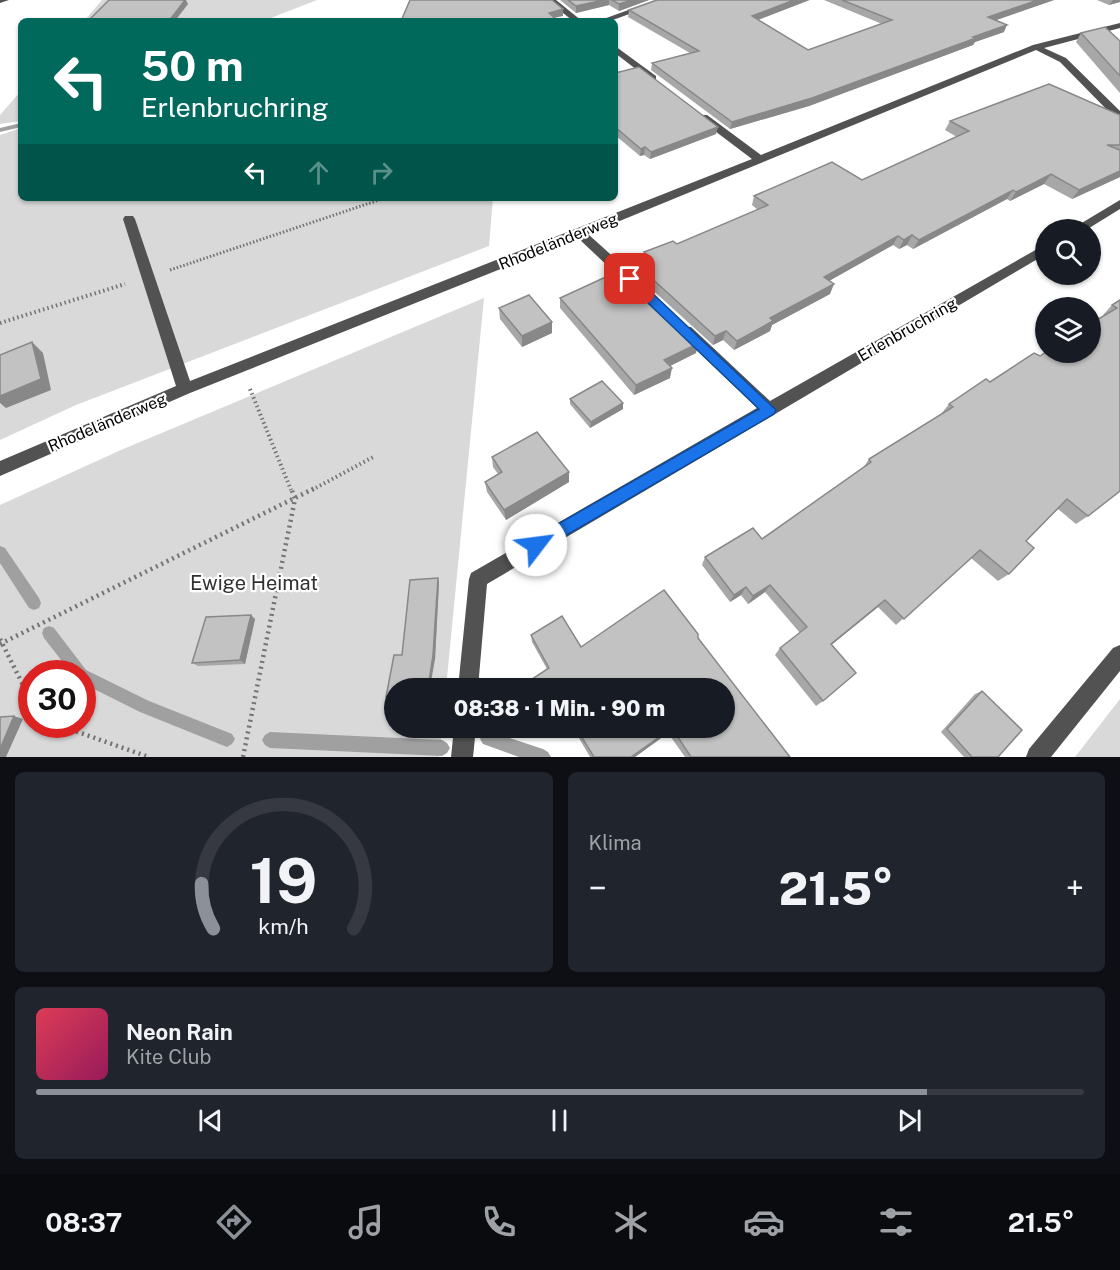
<!DOCTYPE html>
<html lang="de">
<head>
<meta charset="utf-8">
<style>
	:root { --surface:#171b24; --page:#20242c; --text:#f1f3f6; --muted:#9ea1a6; --line:#363941; --accent:#8c9099 }
	body { margin:0; font-family:"Public Sans",sans-serif; background:var(--page); color:var(--text); height:100vh; display:flex; flex-direction:column; font-size:22px; white-space:nowrap }
	* { box-sizing:border-box; margin:0 }
	p { font-size:20px; color:var(--muted) }
	.icon { flex:none; width:33px; height:33px; fill:none; stroke:currentColor; stroke-width:2; stroke-linecap:round; stroke-linejoin:round }
	.map { position:relative; height:757px; overflow:hidden }
	.details { display:flex; flex-direction:column; gap:15px; padding:15px; background:#0d0f14; flex:1 }
	.details>* { flex:none }
	.top-card { position:absolute; left:18px; top:18px; width:600px; height:183px; border-radius:9px; box-shadow:0 2px 4px #0004; background:#00695c; color:#fff; overflow:hidden }
	.controls { position:absolute; left:1035px; top:219px; display:grid; gap:12px }
	.controls a { display:grid; place-items:center; width:66px; height:66px; border-radius:50%; background:var(--surface); box-shadow:0 2px 4px #0004; font-size:30px }
	.speed { position:absolute; left:18px; top:660px; display:flex; gap:12px; font-size:30px; font-weight:700; text-align:center }
	.speed>* { display:grid; place-content:center; width:78px; height:78px; border-radius:50%; background:var(--surface); box-shadow:0 2px 4px #0004; line-height:1 }
	.speed .limit { border:9px solid #d22; background:#fff; color:#111 }
	.pin { position:absolute; display:grid; place-items:center; width:51px; height:51px; color:#fff; margin:-26px; border-radius:12px; box-shadow:0 3px 9px #0006 }
	.me { position:absolute; width:66px; margin:-33px; rotate:60deg; stroke-linejoin:round; filter:drop-shadow(0 0 4px #0008) }
	.turn { display:flex; align-items:center; gap:21px; height:126px; padding:0 24px; font-size:27px }
	.turn .icon { width:78px; height:78px; stroke-width:2.5 }
	.turn b { display:block; font-size:42px; line-height:51px }
	.lanes { display:flex; align-items:center; height:57px; padding:0 24px; background:#0003; justify-content:center; gap:30px; direction:ltr }
	.lanes .off { opacity:.35 }
	.big { font-size:45px; font-weight:800; line-height:1.1 }
	.details .tile { flex:1; display:flex; flex-direction:column; justify-content:center; gap:9px; min-width:0; padding:0 21px; border-radius:9px; background:var(--page) }
	.details .dial { align-items:center; gap:0 }
	.dial svg { height:156px; overflow:visible; fill:none; stroke:var(--line); stroke-width:7; stroke-linecap:round; text-anchor:middle }
	.dial text { fill:var(--text); stroke:none }
	.song { display:flex; align-items:center; gap:18px }
	.cover { width:72px; height:72px; border-radius:9px; background:linear-gradient(135deg,hsl(350 70% 55%),hsl(330 70% 35%)) }
	.played { height:6px; border-radius:3px; background:linear-gradient(90deg,var(--accent) 85%,var(--line) 85%) }
	.keys { display:flex; justify-content:space-around; direction:ltr }
	.heat { display:flex; justify-content:space-between; align-items:center; font-size:33px; direction:ltr }
	.details .tiles { flex:1; display:grid; gap:15px; grid-template-columns:1fr 1fr }
	.tile:last-child { grid-column:span 2 }
	.trip { position:absolute; left:384px; top:678px; width:351px; height:60px; border-radius:30px; background:var(--surface); box-shadow:0 2px 4px #0004; font-weight:800; line-height:60px; text-align:center }
	.menu { display:flex; height:96px; justify-content:space-around; align-items:center; background:#090b0e; color:var(--muted) }
	.menu .icon { width:42px; height:42px }
	.menu .current { color:var(--accent) }
	.menu b { font-size:27px; color:var(--text) }
	.map>svg:first-child { display:block }
</style>
</head>
<body>
<div class="map">
<svg width="1120" height="757" viewBox="0 0 1120 757">
	<rect width="100%" height="100%" fill="#fff"/>
	<g fill="#d9d9d9" fill-rule="evenodd">
		<path d="M102,0h215l-54,21h-179z"/>
		<path d="M21,91v30l-21,3v-9z"/>
		<path d="M21,128v70h472l-4,48 -413,159 -76,35v-305z"/>
		<path d="M484,298l-38,390h-52v40h48l-3,29h-439v-252l121,-55zM32,674h50v50h-50z"/>
		<path d="M1120,699v58h-45z"/>
	</g>
	<g fill="none" stroke-linecap="round" stroke-linejoin="round">
		<g fill="#a0a0a0" fill-rule="evenodd">
			<path d="M21,123v4l-21,5v-4z"/>
			<path d="M0,546l5,2 34,50 2,5 -2,5 -5,2 -5,-2 -29,-45z"/>
			<path d="M49,626l5,2 32,42 63,31 83,33 3,5 -3,5 -5,3 -87,-35 -58,-29v-9h-10l-28,-36 -2,-5 2,-5z"/>
			<path d="M488,731l55,18 5,3 3,5h-32l-36,-13 -3,-5 3,-5z"/>
			<path d="M270,732l172,8 5,3 3,5 -3,5 -5,3 -172,-8 -5,-3 -3,-5 3,-5z"/>
		</g>
		<path stroke="#747474" stroke-width="3" stroke-dasharray="1.5 2" stroke-linecap="butt" d="M170,270l215,-72"/>
		<g stroke="#747474" stroke-width="4" stroke-dasharray="1.5 3" stroke-linecap="butt">
			<path d="M0,323l125,-39"/>
			<path d="M250,389l41,101"/>
			<path d="M312,490l63,-34"/>
		</g>
		<g stroke="#747474" stroke-width="4.5" stroke-dasharray="2 4" stroke-linecap="butt">
			<path d="M0,639l27,54 5,3"/>
			<path d="M0,644l315,-156"/>
			<path d="M67,724l8,7 74,26"/>
			<path d="M243,757l52,-258 -4,-11"/>
		</g>
		<g fill="#525252" fill-rule="evenodd">
			<path d="M0,0h9l-9,3z"/>
			<path d="M547,0h9l26,21h-9z"/>
			<path d="M656,0h12l-58,21h-12z"/>
			<path d="M1120,23v5l-76,20 22,10 54,53v9l-4,-1 -56,-57 -24,-12 -448,184 52,47 2,3 -2,3h-10l-52,-49 -388,155 -190,83v-15l176,-75 -53,-167 2,-3h8l2,3 55,162 562,-222 -53,-40v-4h8l54,40 272,-110z"/>
			<path d="M615,46l41,30v4h-6l-35,-27z"/>
			<path d="M1120,200v9l-34,21h-16z"/>
			<path d="M1046,244v10l-559,330 -9,104h-20l11,-109 2,-6 286,-165 -76,-73 -2,-4 2,-4h10l79,74z"/>
			<path d="M1120,645v26l-69,86h-25l3,-8 84,-101z"/>
			<path d="M454,728h22l-3,29h-22z"/>
		</g>
	</g>
	<g fill="#a7a7a7">
		<path d="M560,0h89l-30,11 -10,-6 -33,8z"/>
		<path d="M657,0h153l-52,20 50,30 74,-26 -58,-24h230l-58,20 8,12 -29,10 -2,3 -164,61 -79,23 -79,-59 1,-7 38,-10 -62,-36 1,-7z"/>
		<path d="M1097,0h23v2l-11,3z"/>
		<path d="M1081,33l39,8v52l-44,-51z"/>
		<path d="M615,73l101,61 -66,25 -6,-4 -4,1 -25,-21z"/>
		<path d="M1120,115v62l-48,22 -28,-15 -34,17 -3,-2 -94,50 -6,-4 -8,4 -6,-4 -64,36 1,13 -58,31 -2,6 -36,19 -11,-10 -10,5 -78,-71 1,-10 7,-3 1,-9 33,-8 81,-34 -6,-5 2,-9 108,-16 95,-43 -12,-7 5,-9z"/>
		<path d="M560,298l136,55 -26,13v12l-36,17 -74,-87z"/>
		<path d="M1120,300l-32,216 -12,8 -18,-15 -32,32 -17,33 -11,7 -27,-23 -75,67 -18,-18 -47,38 -8,56 -7,5 -41,-51 5,-7 20,-15 -35,-41 -17,12 -7,-9 -11,7 -28,-37 3,-8 57,-18 101,-71 6,-9 73,-45h-1l8,-10 91,-48 64,-40 -1,-1 9,-10z"/>
		<path d="M499,308l53,14v11l-30,14 -22,-28z"/>
		<path d="M570,399l53,4v6l-33,19 -20,-24z"/>
		<path d="M492,457l77,25 -63,38 -19,-28 -2,-10 13,-8 -5,-7z"/>
		<path d="M439,583l-4,76 -41,29v12h-5l-3,-3 16,-42z"/>
		<path d="M255,619l-10,45 -47,2 -6,-3z"/>
		<path d="M531,635l50,12 117,-9 92,119h-105l-17,-24 -33,24h-45l-17,-29h151v-40h-197l-1,-5 21,-14 -15,-27z"/>
		<path d="M982,691l16,66h-34l-23,-25 34,-38z"/>
	</g>
	<g fill="#888">
		<path d="M185,0h1l2,4 -13,17h-6z"/>
		<path d="M604,0h5v5l-33,8v-7z"/>
		<path d="M632,0h17l-30,11v-7z"/>
		<path d="M794,0h15l-59,23 2,-7z"/>
		<path d="M1038,0h16l-69,24 3,-7z"/>
		<path d="M1113,0h7v2l-11,3z"/>
		<path d="M563,9v7l-14,3v-6z"/>
		<path d="M1007,25l-3,7 -29,10 -2,3 -164,61 -79,23 2,-7z"/>
		<path d="M718,127l-2,7 -66,25 1,-7z"/>
		<path d="M645,147l-1,8 -4,1 1,-7z"/>
		<path d="M1120,171v6l-48,22 7,-9z"/>
		<path d="M1051,174l-7,10 -34,17 6,-9z"/>
		<path d="M1013,190l-6,9 -94,50 6,-9z"/>
		<path d="M912,235l-5,10 -8,4 5,-9z"/>
		<path d="M898,236l-5,9 -73,41 4,-9z"/>
		<path d="M834,284l-4,10 -58,31 -2,6 -36,19 3,-9 33,-23z"/>
		<path d="M552,322v11l-30,14v-11z"/>
		<path d="M726,331l-3,9 -10,5 2,-9z"/>
		<path d="M32,342l11,11 8,37 -45,18 -6,-5v-7z"/>
		<path d="M699,343l-3,10 -34,17 2,-10z"/>
		<path d="M672,368l-2,10 -36,17 2,-10z"/>
		<path d="M623,403v6l-33,19 1,-6z"/>
		<path d="M569,472v10l-63,38 -2,-10z"/>
		<path d="M438,578l1,5 -4,76 -5,29h-2z"/>
		<path d="M770,585l-5,7 -17,12 5,-8z"/>
		<path d="M746,587l-5,8 -11,7 4,-7z"/>
		<path d="M885,600l-7,7 -54,44 7,-7z"/>
		<path d="M251,615l4,4 -10,45 -5,-4z"/>
		<path d="M14,716l9,3 -17,38h-6v-8z"/>
		<path d="M554,728h7l-10,7 -1,-5z"/>
		<path d="M672,728l-4,5 -33,24h-4z"/>
	</g>
	<g fill="#c2c2c2" stroke="#888" stroke-width="1.5">
		<path d="M109,0h76l-16,21h-81z"/>
		<path d="M410,0h142l11,9 -14,4 9,8h-157z"/>
		<path d="M568,0h36l-28,6z"/>
		<path d="M612,0h20l-13,4z"/>
		<path d="M657,0h137l-42,16 56,34 84,-30 -50,-20h196l-50,17 19,8 -34,12 3,1 -164,60 -80,24 -80,-59 47,-12 -70,-41z"/>
		<path d="M1105,27l15,14v35l-39,-43z"/>
		<path d="M639,67l79,60 -67,25 -6,-5 -4,2 -26,-22v-54z"/>
		<path d="M1049,84l71,31v30h-13l13,5v21l-41,19 -28,-16 -35,18 -3,-2 -94,50 -7,-5 -8,5 -6,-4 -74,41 10,7 -64,34 3,3 -36,20 -11,-10 -11,5 -79,-72 14,-7 -6,-5 29,-11 4,3 91,-39 -14,-9 78,-34 30,18 107,-49 -19,-10z"/>
		<path d="M621,270l78,73 -35,17 8,8 -36,17 -76,-87z"/>
		<path d="M529,295l23,27 -30,14 -23,-28z"/>
		<path d="M1120,300v191l-32,25 -21,-17 -41,42 8,7 -25,26 -29,-24 -76,69 -19,-19 -54,44 25,29 -33,28 -43,-53 27,-21 -37,-42 -17,11 -7,-9 -12,8 -29,-38 48,-29 9,11 109,-77 -2,-3 84,-52 -4,-3 37,-25 4,3 44,-29 6,3 6,-4h44v-28l27,-16 -5,-3z"/>
		<path d="M32,342l9,37 -41,17v-41z"/>
		<path d="M602,381l21,22 -32,19 -21,-23z"/>
		<path d="M537,432l32,40 -65,38 -19,-28 17,-10 -10,-15z"/>
		<path d="M438,578l-5,77 -5,33h-34v9h-8l8,-42h8l8,-75z"/>
		<path d="M664,590l34,44v4l92,119h-99l-19,-29 -41,29h-37l-18,-29h148v-40h-195l-3,-5 23,-15 -18,-33 31,-19 19,31z"/>
		<path d="M251,615l-11,45 -48,3 14,-46z"/>
		<path d="M982,691l40,39 -24,27h-26l-25,-28z"/>
		<path d="M14,716l-14,33v-32z"/>
	</g>
	<path fill="#1a73e8" stroke="#114b97" stroke-width="1.5" d="M630,275l4,1 142,134 -2,4 -238,139 -6,-2 -2,-6 2,-5 229,-131 -133,-127 -2,-3z"/>
	<g text-anchor="middle" stroke-width="4.5" stroke-linejoin="round" paint-order="stroke">
		<g font-size="16" fill="#000" stroke="#fff">
			<text transform="translate(558 241) rotate(-22)" y="6">Rhodeländerweg</text>
			<text transform="translate(907 329) rotate(-30)" y="6">Erlenbruchring</text>
			<text transform="translate(107 422) rotate(-23)" y="6">Rhodeländerweg</text>
		</g>
		<g font-size="20" fill="#303030" stroke="#fff">
			<text x="254" y="590">Ewige Heimat</text>
		</g>
	</g>
</svg>
<div class="controls">
<a><svg class="icon" aria-label="search" viewBox="0 0 24 24"><circle cx="10" cy="10" r="6"/><path d="M15 15l6 6"/></svg></a>
<a><svg class="icon" aria-label="layers" viewBox="0 0 24 24"><path d="M12 4l9 5-9 5-9-5zM3 14l9 5 9-5"/></svg></a>
</div>
<div class="speed"><div class="limit">30</div></div>
<div class="pin" style="left:630px;top:279px;background:#d93025"><svg class="icon" aria-label="arrive" viewBox="0 0 24 24"><path d="M6 21V4h12l-3 4 3 4H6"/></svg></div>
<svg class="me" style="left:536px;top:545px" viewBox="-20 -20 40 40"><circle r="19" fill="#fff"/><path d="M0-13L10 11 0 6-10 11z" fill="#1a73e8"/></svg>
<div class="trip">08:38 · 1 Min. · 90 m</div>
<div class="top-card">
<div class="turn"><svg class="icon" aria-label="left" viewBox="0 0 24 24"><path d="M17 20v-9H6M10 6l-5 5 5 5"/></svg><div><b>50 m</b>Erlenbruchring</div></div>
<div class="lanes"><svg class="icon" aria-label="left" viewBox="0 0 24 24"><path d="M17 20v-9H6M10 6l-5 5 5 5"/></svg><svg class="icon off" aria-label="ahead" viewBox="0 0 24 24"><path d="M12 20V5M6 11l6-6 6 6"/></svg><svg class="icon off" aria-label="right" viewBox="0 0 24 24"><path d="M7 20v-9h11M14 6l5 5-5 5"/></svg></div>
</div>
</div>
<section class="details">
<div class="tiles">
<div class="tile dial"><svg viewBox="0 0 100 80">
<path d="M14 69A42 42 0 1 1 86 69"/>
<path d="M14 69A42 42 0 0 1 8 46" stroke="#8c9099"/>
<text x="50" y="56" font-size="32" font-weight="700">19</text>
<text x="50" y="72" font-size="11">km/h</text>
</svg></div>
<div class="tile"><p>Klima</p>
<div class="heat"><a>−</a><b class="big">21.5°</b><a>+</a></div>
</div>
<div class="tile">
<div class="song"><i class="cover"></i><div><b>Neon Rain</b><p>Kite Club</p></div></div>
<div class="played"></div>
<div class="keys"><svg class="icon" aria-label="previous" viewBox="0 0 24 24"><path d="M18 5L8 12l10 7zM5 5v14"/></svg><svg class="icon" aria-label="pause" viewBox="0 0 24 24"><path d="M8 5v14M16 5v14"/></svg><svg class="icon" aria-label="next" viewBox="0 0 24 24"><path d="M6 5l10 7-10 7zM19 5v14"/></svg></div>
</div>
</div>
</section>
<nav class="menu">
<b>08:37</b>
<svg class="icon current" aria-label="directions" viewBox="0 0 24 24"><path d="M12 3l9 9-9 9-9-9zM9 14v-3h6M13 9l2 2-2 2"/></svg>
<svg class="icon" aria-label="music" viewBox="0 0 24 24"><path d="M9 18V5l10-2v13"/><circle cx="6" cy="18" r="3"/><circle cx="16" cy="16" r="3"/></svg>
<svg class="icon" aria-label="phone" viewBox="0 0 24 24"><path d="M5 4h4l2 5-3 2q2 4 5 5l2-3 5 2v4C11 20 4 13 5 4z"/></svg>
<svg class="icon" aria-label="climate" viewBox="0 0 24 24"><path d="M12 3v18M4 7l16 10M4 17L20 7"/></svg>
<svg class="icon" aria-label="car" viewBox="0 0 24 24"><path d="M5 17H2v-5l4-1 3-4h7l3 4 3 1v5h-3M9 17h6M6 11h13"/><circle cx="7" cy="17" r="2"/><circle cx="17" cy="17" r="2"/></svg>
<svg class="icon" aria-label="filters" viewBox="0 0 24 24"><path d="M4 7h16M4 17h16"/><circle cx="9" cy="7" r="2"/><circle cx="15" cy="17" r="2"/></svg>
<b>21.5°</b>
</nav>
</body>
</html>
